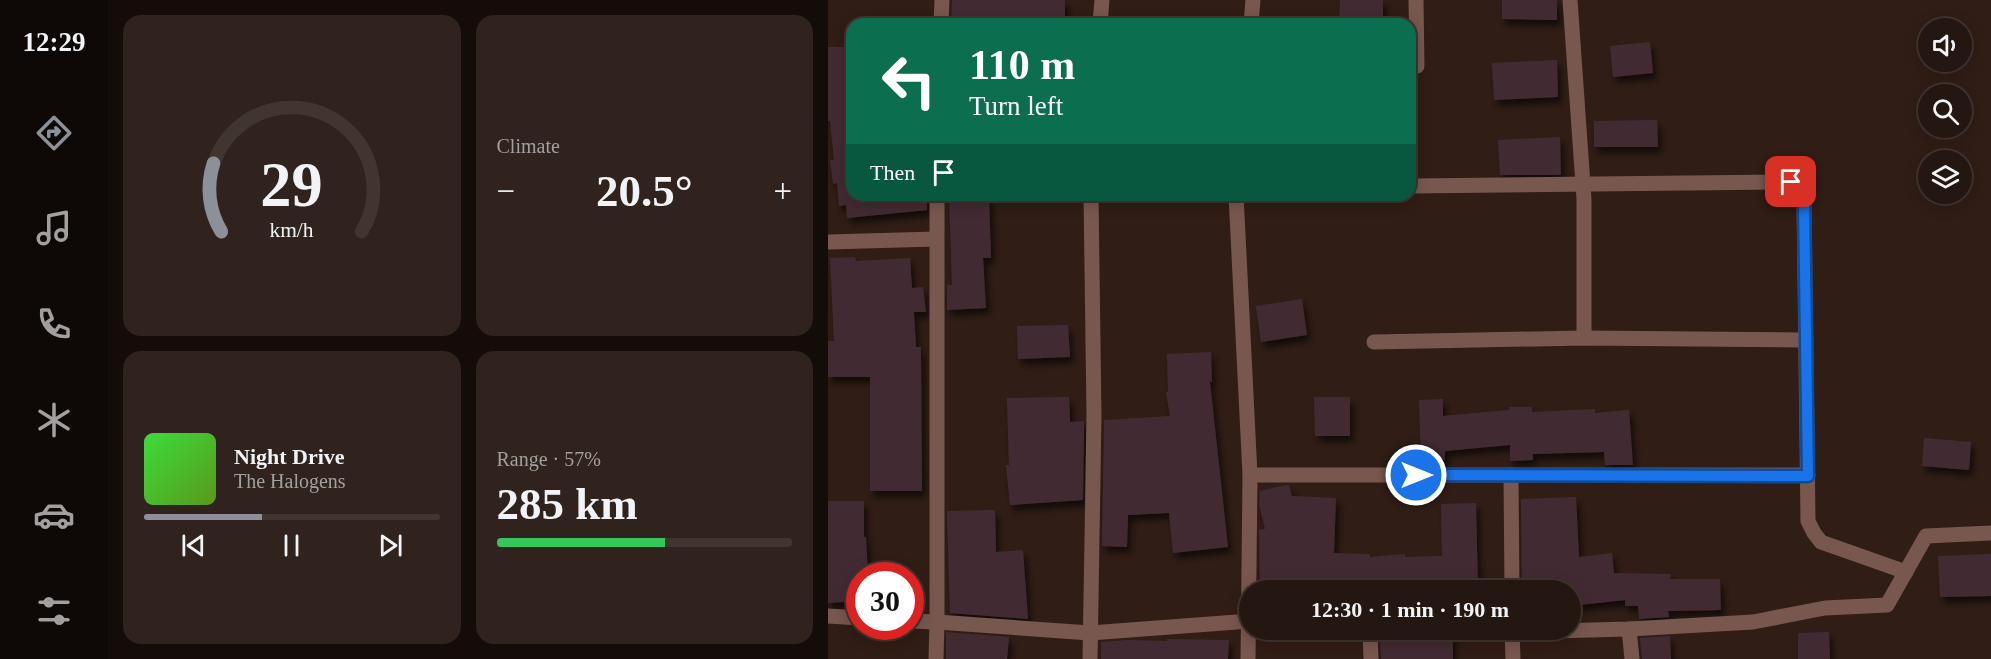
<!DOCTYPE html>
<html lang="en">
<head>
<meta charset="utf-8">
<style>
	:root { --surface:#241610; --page:#30231e; --text:#f1f3f6; --muted:#a39f9f; --line:#413530; --accent:#8c9099 }
	body { margin:0; font-family:"Times New Roman",serif; background:var(--page); color:var(--text); height:100vh; display:flex; flex-direction:column; font-size:22px; white-space:nowrap }
	* { box-sizing:border-box; margin:0 }
	p { font-size:20px; color:var(--muted) }
	.icon { flex:none; width:33px; height:33px; fill:none; stroke:currentColor; stroke-width:2; stroke-linecap:round; stroke-linejoin:round }
	.map { position:relative; flex:1; overflow:hidden }
	.panel { display:flex; flex-direction:column; gap:15px; padding:15px; background:#140c09; width:720px }
	.panel>* { flex:none }
	.hud { position:absolute; left:18px; top:18px; width:570px; height:183px; border-radius:18px; box-shadow:0 3px 15px #0003,0 0 0 2px var(--line); background:#0b6e4f; color:#fff; overflow:hidden }
	.controls { position:absolute; left:1090px; top:18px; display:grid; gap:12px }
	.controls a { display:grid; place-items:center; width:54px; height:54px; border-radius:50%; background:var(--surface); box-shadow:0 3px 15px #0003,0 0 0 2px var(--line); font-size:30px }
	.speed { position:absolute; left:18px; top:562px; display:flex; gap:12px; font-size:30px; font-weight:700; text-align:center }
	.speed>* { display:grid; place-content:center; width:78px; height:78px; border-radius:50%; background:var(--surface); box-shadow:0 3px 15px #0003,0 0 0 2px var(--line); line-height:1 }
	.speed .limit { border:9px solid #d22; background:#fff; color:#111 }
	.pin { position:absolute; display:grid; place-items:center; width:51px; height:51px; color:#fff; margin:-26px; border-radius:12px; box-shadow:0 3px 9px #0006 }
	.me { position:absolute; width:66px; margin:-33px; rotate:90deg; stroke-linejoin:round; filter:drop-shadow(0 0 4px #0008) }
	.turn { display:flex; align-items:center; gap:21px; height:126px; padding:0 24px; font-size:27px }
	.turn .icon { width:78px; height:78px; stroke-width:2.5 }
	.turn b { display:block; font-size:42px; line-height:51px }
	.then { display:flex; align-items:center; height:57px; padding:0 24px; background:#0003; gap:12px; font-size:22px }
	.big { font-size:45px; font-weight:600; line-height:1.1 }
	.panel .widget { flex:1; display:flex; flex-direction:column; justify-content:center; gap:9px; min-width:0; padding:0 21px; border-radius:18px; background:var(--page) }
	.panel .dial { align-items:center; gap:0 }
	.dial svg { height:156px; overflow:visible; fill:none; stroke:var(--line); stroke-width:7; stroke-linecap:round; text-anchor:middle }
	.dial text { fill:var(--text); stroke:none }
	.song { display:flex; align-items:center; gap:18px }
	.cover { width:72px; height:72px; border-radius:9px; background:linear-gradient(135deg,hsl(120 70% 55%),hsl(90 70% 35%)) }
	.played { height:6px; border-radius:3px; background:linear-gradient(90deg,var(--accent) 40%,var(--line) 40%) }
	.keys { display:flex; justify-content:space-around; direction:ltr }
	.heat { display:flex; justify-content:space-between; align-items:center; font-size:33px; direction:ltr }
	.charge { height:9px; border-radius:4px; background:linear-gradient(90deg,#34c759 57%,var(--line) 0) }
	.panel .tiles { flex:1; display:grid; gap:15px; grid-template-columns:repeat(2,1fr) }
	.trip { position:absolute; left:411px; top:580px; width:342px; height:60px; border-radius:30px; background:var(--surface); box-shadow:0 3px 15px #0003,0 0 0 2px var(--line); font-weight:600; line-height:60px; text-align:center }
	main { display:flex; flex:1; min-height:0 }
	.menu { display:flex; flex-direction:column; width:108px; justify-content:space-around; align-items:center; background:#0e0906; color:var(--muted) }
	.menu .icon { width:42px; height:42px }
	.menu .on { color:var(--accent) }
	.menu b { font-size:27px; color:var(--text) }
	.map>svg:first-child { display:block }
</style>
</head>
<body>
<main>
<nav class="menu">
<b>12:29</b>
<svg class="icon on" aria-label="directions" viewBox="0 0 24 24"><path d="M12 3l9 9-9 9-9-9zM9 14v-3h6M13 9l2 2-2 2"/></svg>
<svg class="icon" aria-label="music" viewBox="0 0 24 24"><path d="M9 18V5l10-2v13"/><circle cx="6" cy="18" r="3"/><circle cx="16" cy="16" r="3"/></svg>
<svg class="icon" aria-label="phone" viewBox="0 0 24 24"><path d="M5 4h4l2 5-3 2q2 4 5 5l2-3 5 2v4C11 20 4 13 5 4z"/></svg>
<svg class="icon" aria-label="climate" viewBox="0 0 24 24"><path d="M12 3v18M4 7l16 10M4 17L20 7"/></svg>
<svg class="icon" aria-label="car" viewBox="0 0 24 24"><path d="M5 17H2v-5l4-1 3-4h7l3 4 3 1v5h-3M9 17h6M6 11h13"/><circle cx="7" cy="17" r="2"/><circle cx="17" cy="17" r="2"/></svg>
<svg class="icon" aria-label="filters" viewBox="0 0 24 24"><path d="M4 7h16M4 17h16"/><circle cx="9" cy="7" r="2"/><circle cx="15" cy="17" r="2"/></svg>
</nav>
<section class="panel">
<div class="tiles">
<div class="widget dial"><svg viewBox="0 0 100 80">
<path d="M14 69A42 42 0 1 1 86 69"/>
<path d="M14 69A42 42 0 0 1 10 34" stroke="#8c9099"/>
<text x="50" y="56" font-size="32" font-weight="700">29</text>
<text x="50" y="72" font-size="11">km/h</text>
</svg></div>
<div class="widget"><p>Climate</p>
<div class="heat"><a>−</a><b class="big">20.5°</b><a>+</a></div>
</div>
<div class="widget">
<div class="song"><i class="cover"></i><div><b>Night Drive</b><p>The Halogens</p></div></div>
<div class="played"></div>
<div class="keys"><svg class="icon" aria-label="previous" viewBox="0 0 24 24"><path d="M18 5L8 12l10 7zM5 5v14"/></svg><svg class="icon" aria-label="pause" viewBox="0 0 24 24"><path d="M8 5v14M16 5v14"/></svg><svg class="icon" aria-label="next" viewBox="0 0 24 24"><path d="M6 5l10 7-10 7zM19 5v14"/></svg></div>
</div>
<div class="widget"><p>Range · 57%</p><b class="big">285 km</b><div class="charge"></div></div>
</div>
</section>
<div class="map">
<svg width="1163" height="659" viewBox="0 0 1163 659">
	<defs>
		<filter id="shadow"><feDropShadow dx="3.5" dy="6" stdDeviation="3" flood-color="#0009"/></filter>
	</defs>
	<rect width="100%" height="100%" fill="#301d15"/>
	<g fill="#422c33" filter="url(#shadow)">
		<path d="M124,0h113v18h-49v6h-65z"/>
		<path d="M512,0h43v21l-44,-1z"/>
		<path d="M674,0h55v20l-55,-1z"/>
		<path d="M822,42l3,31 -40,4 -3,-31z"/>
		<path d="M0,47h24v148h75v15l-80,8 -1,-13 -7,1 -2,-23 -4,1 -3,-24h4l-4,-39h-2z"/>
		<path d="M729,60l1,37 -64,3 -2,-37z"/>
		<path d="M829,120l1,27h-64v-26z"/>
		<path d="M732,137l1,38h-61l-2,-35z"/>
		<path d="M121,195h40l2,63h-8l3,50 -39,2v-25h5z"/>
		<path d="M27,257l1,4 54,-3 2,30 11,-1 3,25h-12l2,35h5l1,144h-52v-114h-42v-36h6l-4,-83z"/>
		<path d="M474,299l5,36 -46,7 -5,-36z"/>
		<path d="M240,325l2,32 -52,2 -1,-33z"/>
		<path d="M383,352l1,30h-2l18,165 -55,6 -4,-40 -41,2 -1,32 -25,-1 2,-126 66,-4 -4,-24h2l-1,-38z"/>
		<path d="M241,397l1,25 14,-1 -1,79 -73,5 -4,-40h3l-2,-67z"/>
		<path d="M486,397h36v39h-35z"/>
		<path d="M615,399v17l66,-6v-3h23v5l63,-3v4l34,-3 4,55h-28l-1,-13 -71,2v6l-23,1v-16l-65,6v9l-24,1 -2,-61z"/>
		<path d="M1096,438l47,4 -2,28 -47,-4z"/>
		<path d="M458,485h3l3,11 44,2 -2,55 36,1v3l35,-3v3l37,-1 -1,-52 35,-1 2,88h-133v-6l-61,-1v7h-24l-1,-61 6,-1 -6,-24 1,-14z"/>
		<path d="M748,497l3,60 33,-4 2,20 57,1 -1,5h50l1,31 -53,1 1,6 -30,2 -1,-13h-13v-6l-55,6v-15h-48l-1,-92z"/>
		<path d="M0,501h36v36h2l2,39h-8v25l-32,2z"/>
		<path d="M167,510l1,42 27,-2 5,69 -78,-6 -3,-102z"/>
		<path d="M1163,554v42l-51,1 -2,-41z"/>
		<path d="M118,632l63,5 -2,22h-61z"/>
		<path d="M1001,632l1,27h-32v-26z"/>
		<path d="M605,634h20v25h-72l-1,-23h53z"/>
		<path d="M842,636l1,23h-29l-2,-21z"/>
		<path d="M339,639l62,1 -1,19h-127v-17l27,-2 39,1z"/>
	</g>
	<g fill="none" stroke-linecap="round" stroke-linejoin="round">
		<g stroke="#78574f" stroke-width="15">
			<path d="M588,0l1,66"/>
			<path d="M742,0l14,199v139"/>
			<path d="M113,24l1,-24"/>
			<path d="M272,24l2,-24"/>
			<path d="M423,24l2,-24"/>
			<path d="M582,186l381,-4c9,5 12,10 13,19l4,320 6,12 7,9 85,30"/>
			<path d="M109,195v427l153,11 160,-12"/>
			<path d="M408,195l14,280"/>
			<path d="M0,242l108,-3"/>
			<path d="M546,342l210,-4 222,2"/>
			<path d="M683,475l1,116"/>
			<path d="M0,616l32,2"/>
			<path d="M82,621l27,1 -1,37"/>
			<path d="M801,629l3,30"/>
			<path d="M542,630l1,29"/>
			<path d="M639,630l45,2 1,27"/>
			<path d="M684,630v2l117,-3 124,-7 72,-14 62,-3 39,-69 65,-3"/>
			<path d="M262,659l4,-243 -3,-221"/>
			<path d="M420,659l2,-184h558"/>
		</g>
	</g>
	<g fill="none" stroke-linecap="round" stroke-linejoin="round">
		<g stroke="#114b97" stroke-width="15">
			<path id="route" d="M588,475l392,1 -4,-275c-1,-9 -4,-14 -13,-19"/>
		</g>
		<use href="#route" stroke="#1a73e8" stroke-width="10"/>
	</g>
</svg>
<div class="controls">
<a><svg class="icon" aria-label="sound" viewBox="0 0 24 24"><path d="M4 9h4l5-4v14l-5-4H4zM17 9q2 3 0 6"/></svg></a>
<a><svg class="icon" aria-label="search" viewBox="0 0 24 24"><circle cx="10" cy="10" r="6"/><path d="M15 15l6 6"/></svg></a>
<a><svg class="icon" aria-label="layers" viewBox="0 0 24 24"><path d="M12 4l9 5-9 5-9-5zM3 14l9 5 9-5"/></svg></a>
</div>
<div class="speed"><div class="limit">30</div></div>
<div class="pin" style="left:963px;top:182px;background:#d93025"><svg class="icon" aria-label="arrive" viewBox="0 0 24 24"><path d="M6 21V4h12l-3 4 3 4H6"/></svg></div>
<svg class="me" style="left:588px;top:475px" viewBox="-20 -20 40 40"><circle r="17" fill="#1a73e8" stroke="#fff" stroke-width="3"/><path d="M0-11L8 9 0 5-8 9z" fill="#fff"/></svg>
<div class="trip">12:30 · 1 min · 190 m</div>
<div class="hud">
<div class="turn"><svg class="icon" aria-label="left" viewBox="0 0 24 24"><path d="M17 20v-9H6M10 6l-5 5 5 5"/></svg><div><b>110 m</b>Turn left</div></div>
<div class="then">Then<svg class="icon" aria-label="arrive" viewBox="0 0 24 24"><path d="M6 21V4h12l-3 4 3 4H6"/></svg></div>
</div>
</div>
</main>
</body>
</html>
